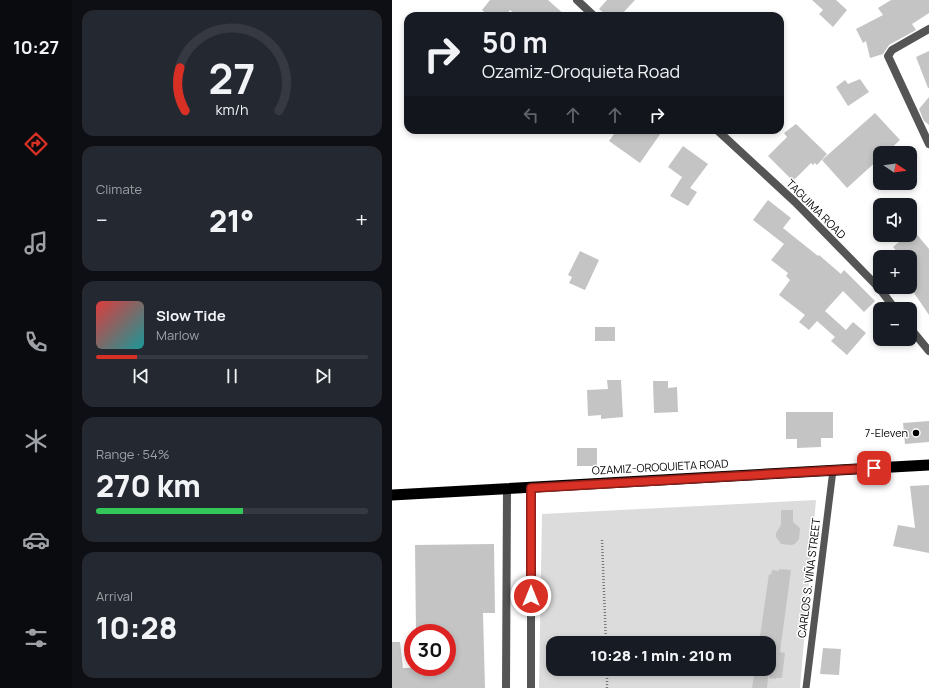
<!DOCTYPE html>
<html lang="en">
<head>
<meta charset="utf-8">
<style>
	:root { --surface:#171b24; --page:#242831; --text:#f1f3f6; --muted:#9ea1a6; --line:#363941; --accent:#d93025 }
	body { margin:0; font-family:Manrope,sans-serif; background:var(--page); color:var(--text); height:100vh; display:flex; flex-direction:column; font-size:15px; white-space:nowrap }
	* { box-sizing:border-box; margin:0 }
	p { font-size:13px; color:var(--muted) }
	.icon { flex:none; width:22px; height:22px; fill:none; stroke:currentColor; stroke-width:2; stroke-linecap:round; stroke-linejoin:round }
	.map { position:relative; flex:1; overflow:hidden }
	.side { display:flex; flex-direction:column; gap:10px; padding:10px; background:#0d0f14; width:320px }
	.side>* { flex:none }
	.banner { position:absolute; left:12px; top:12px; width:380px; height:122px; border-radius:12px; box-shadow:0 2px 6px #0003; background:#171b24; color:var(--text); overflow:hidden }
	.needle { width:26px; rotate:103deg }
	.fabs { position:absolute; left:481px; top:146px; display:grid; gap:8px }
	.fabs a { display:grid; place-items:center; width:44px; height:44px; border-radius:8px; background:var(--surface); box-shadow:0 2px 6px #0003; font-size:20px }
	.speed { position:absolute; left:12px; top:624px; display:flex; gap:8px; font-size:20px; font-weight:700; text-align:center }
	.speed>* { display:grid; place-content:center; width:52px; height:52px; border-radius:50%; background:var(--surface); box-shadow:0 2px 6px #0003; line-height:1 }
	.speed .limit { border:6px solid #d22; background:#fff; color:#111 }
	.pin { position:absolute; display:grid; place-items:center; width:34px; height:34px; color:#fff; margin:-17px; border-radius:8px; box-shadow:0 2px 6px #0006 }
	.me { position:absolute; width:44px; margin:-22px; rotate:0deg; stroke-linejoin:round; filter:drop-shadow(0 0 3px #0008) }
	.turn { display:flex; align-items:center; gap:14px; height:84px; padding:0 12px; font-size:18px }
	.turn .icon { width:52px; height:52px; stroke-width:2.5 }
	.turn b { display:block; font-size:28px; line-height:34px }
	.lanes { display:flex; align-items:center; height:38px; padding:0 12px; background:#0003; justify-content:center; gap:20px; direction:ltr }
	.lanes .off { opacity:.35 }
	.big { font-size:30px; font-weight:800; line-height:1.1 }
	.side .card { flex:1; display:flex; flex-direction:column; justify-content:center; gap:6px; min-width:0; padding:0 14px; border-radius:12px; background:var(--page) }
	.side .dial { align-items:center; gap:0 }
	.dial svg { height:104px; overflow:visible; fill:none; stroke:var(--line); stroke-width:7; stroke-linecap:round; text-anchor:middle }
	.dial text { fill:var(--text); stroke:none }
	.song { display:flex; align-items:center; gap:12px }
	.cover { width:48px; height:48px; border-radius:6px; background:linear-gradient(135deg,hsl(0 70% 55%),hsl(180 70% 35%)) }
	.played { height:4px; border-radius:2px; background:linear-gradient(90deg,var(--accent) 15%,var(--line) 15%) }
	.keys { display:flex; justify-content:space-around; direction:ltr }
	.heat { display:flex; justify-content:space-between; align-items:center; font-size:22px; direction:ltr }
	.charge { height:6px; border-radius:3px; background:linear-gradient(90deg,#34c759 54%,var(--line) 0) }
	.trip { position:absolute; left:154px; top:636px; width:230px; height:40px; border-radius:12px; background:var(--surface); box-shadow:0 2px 6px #0003; font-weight:800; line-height:40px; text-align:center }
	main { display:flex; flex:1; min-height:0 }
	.tabs { display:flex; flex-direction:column; width:72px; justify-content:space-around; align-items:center; background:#090b0e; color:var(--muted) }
	.tabs .icon { width:28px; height:28px }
	.tabs .active { color:var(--accent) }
	.tabs b { font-size:18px; color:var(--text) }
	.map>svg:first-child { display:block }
</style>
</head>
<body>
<main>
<nav class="tabs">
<b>10:27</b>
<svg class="icon active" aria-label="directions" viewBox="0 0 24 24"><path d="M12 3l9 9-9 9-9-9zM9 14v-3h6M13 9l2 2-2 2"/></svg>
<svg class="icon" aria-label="music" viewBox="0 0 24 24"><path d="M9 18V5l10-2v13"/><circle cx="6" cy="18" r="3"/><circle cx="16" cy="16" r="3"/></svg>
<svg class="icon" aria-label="phone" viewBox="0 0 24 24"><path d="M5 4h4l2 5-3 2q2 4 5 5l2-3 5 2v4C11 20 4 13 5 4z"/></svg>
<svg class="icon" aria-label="climate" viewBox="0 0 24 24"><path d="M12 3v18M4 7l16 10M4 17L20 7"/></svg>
<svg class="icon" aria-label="car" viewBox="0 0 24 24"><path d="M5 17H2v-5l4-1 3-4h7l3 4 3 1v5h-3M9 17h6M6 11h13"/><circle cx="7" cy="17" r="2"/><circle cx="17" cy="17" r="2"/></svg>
<svg class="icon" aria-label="filters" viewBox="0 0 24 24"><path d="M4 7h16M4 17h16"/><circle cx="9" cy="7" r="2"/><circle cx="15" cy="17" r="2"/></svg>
</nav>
<section class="side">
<div class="card dial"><svg viewBox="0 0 100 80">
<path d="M14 69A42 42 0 1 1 86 69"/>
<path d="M14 69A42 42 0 0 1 10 36" stroke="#d93025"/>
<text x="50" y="56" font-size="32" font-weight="700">27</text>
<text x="50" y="72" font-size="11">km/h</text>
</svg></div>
<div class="card"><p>Climate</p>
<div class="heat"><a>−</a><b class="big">21°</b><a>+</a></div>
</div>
<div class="card">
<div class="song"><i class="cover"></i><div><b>Slow Tide</b><p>Marlow</p></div></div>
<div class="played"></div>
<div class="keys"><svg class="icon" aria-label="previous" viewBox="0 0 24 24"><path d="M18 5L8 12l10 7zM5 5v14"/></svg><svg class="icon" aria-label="pause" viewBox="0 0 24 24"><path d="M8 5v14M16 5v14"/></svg><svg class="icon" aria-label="next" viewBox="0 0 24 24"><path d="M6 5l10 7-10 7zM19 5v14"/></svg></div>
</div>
<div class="card"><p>Range · 54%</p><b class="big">270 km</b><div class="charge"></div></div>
<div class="card"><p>Arrival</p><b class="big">10:28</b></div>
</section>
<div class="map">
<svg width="537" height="688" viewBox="0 0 537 688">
	<rect width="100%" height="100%" fill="#fff"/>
	<path fill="#dcdcdc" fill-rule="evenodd" d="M424,500l-16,188h-261l3,-174zM161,643h216v26h-216z"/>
	<g fill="#c4c4c4">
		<path d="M98,0h58l18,16h-49l-7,-6 -4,6h-17l-7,-6z"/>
		<path d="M215,0h28l-15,16h-13l-8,-7z"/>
		<path d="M420,0h24l11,10 -14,17 -14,-13 4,-4z"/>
		<path d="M499,0h38v13l-17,11 4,6 -27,15 -6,9 -13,4 -4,-17 -3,2 -7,-14 27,-14 -5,-7z"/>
		<path d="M537,51v37h-1l-12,-31z"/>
		<path d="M468,79l9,13 -21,14 -12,-19 9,-7 3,4z"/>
		<path d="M537,97v28l-5,-4 -5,-12z"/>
		<path d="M483,113l25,27 -14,13h-6v5l-33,30 -25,-28z"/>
		<path d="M404,124l31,30 -10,11 -2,-2 -2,2 -2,-2 -18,18 -25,-25 19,-19 -3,-4z"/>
		<path d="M225,130h46l-23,33 -31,-22z"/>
		<path d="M291,146l25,18 -18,24 7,4 -9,14 -18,-10 12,-19 -14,-10z"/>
		<path d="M376,200l23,18 -8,10 35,28 1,-1 22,19 3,-4 31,31 -11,11 -21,-21 -18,20 21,19 7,-8 13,11 -19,22 -16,-14 4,-4 -18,-16 -8,9 -10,-8 6,-7 -26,-20 11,-15 -4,-4 2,-3 -17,-13 13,-16 -31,-24z"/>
		<path d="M521,230l16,19v66l-19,-28v-30h-8l-9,-10 14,-12h3v-2z"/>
		<path d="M188,251l19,9 -14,30 -16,-7 3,-6 -4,-2z"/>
		<rect x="203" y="327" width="20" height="14"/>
		<path d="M215,380h14l2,37 -22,2v-4l-13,1 -1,-26 21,-1z"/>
		<path d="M261,381h15v7l9,-1 1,25 -24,1z"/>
		<path d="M394,412h47v26h-12v9l-24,1v-9h-11z"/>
		<path d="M537,421v21l-24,2 -2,-21z"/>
		<rect x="185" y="448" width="20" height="18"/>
		<path d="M537,485v68l-36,-7 5,-21 17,3 -5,-42z"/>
		<path d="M389,510h12v12l7,6 -1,11 -3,4 -4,2 -11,-1 -5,-7v-4l5,-8z"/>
		<path d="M102,544l1,69h-12l2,75h-93v-46h8l3,26 44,-1v-34h-31l-1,-88z"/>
		<path d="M387,569l12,1 -11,82 5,1 -3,25h-6v1l-7,-1v-35h-10l10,-69 2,1 1,-5 7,1z"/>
		<path d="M431,648l18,1 -2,26 -19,-1z"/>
		<path d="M363,669h14l-2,19h-15z"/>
	</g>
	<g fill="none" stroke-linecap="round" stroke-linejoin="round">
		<g stroke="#777" stroke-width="2.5" stroke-dasharray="1 2" stroke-linecap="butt">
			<path d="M210,540l4,103"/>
			<path d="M215,669v19"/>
		</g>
		<path stroke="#555" stroke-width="7" d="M414,688l27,-218"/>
		<g stroke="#555" stroke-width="8">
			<path d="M537,29l-37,21 -4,6 41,88"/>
			<path d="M139,488v200"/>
			<path d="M114,688l1,-199"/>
		</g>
		<g stroke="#555" stroke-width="8">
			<path d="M185,0l17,16"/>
			<path d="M325,130l78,72 85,87 15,20"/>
			<path d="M518,328l19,23"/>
		</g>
		<path stroke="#000" stroke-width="11" d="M0,495l537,-30"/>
	</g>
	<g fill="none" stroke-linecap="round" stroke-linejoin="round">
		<g stroke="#8d1f18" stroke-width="10">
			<path id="route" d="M139,596v-108l343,-20"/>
		</g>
		<use href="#route" stroke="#d93025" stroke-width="7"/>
	</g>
	<circle fill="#000" stroke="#fff" stroke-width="1.5" cx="524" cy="433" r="4"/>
	<g text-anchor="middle" stroke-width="3" stroke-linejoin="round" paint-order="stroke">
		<g font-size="11" fill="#000" stroke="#fff">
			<text transform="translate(424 209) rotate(45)" y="4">TAGUIMA ROAD</text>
			<text transform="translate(268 467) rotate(-3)" y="4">OZAMIZ-OROQUIETA ROAD</text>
			<text transform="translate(417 578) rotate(-83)" y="4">CARLOS S. VIÑA STREET</text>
		</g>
		<g font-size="11" fill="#000" stroke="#fff" text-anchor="end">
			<text x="516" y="437">7-Eleven</text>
		</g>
	</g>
</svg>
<div class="fabs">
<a><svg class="needle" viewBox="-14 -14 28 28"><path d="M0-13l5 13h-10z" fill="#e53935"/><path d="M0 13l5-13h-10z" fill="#9ea1a6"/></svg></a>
<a><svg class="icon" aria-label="sound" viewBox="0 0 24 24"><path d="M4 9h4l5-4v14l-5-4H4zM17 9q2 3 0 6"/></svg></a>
<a>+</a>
<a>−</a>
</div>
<div class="speed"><div class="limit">30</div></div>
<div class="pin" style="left:482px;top:468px;background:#d93025"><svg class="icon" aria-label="arrive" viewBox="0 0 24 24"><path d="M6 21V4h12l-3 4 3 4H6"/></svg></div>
<svg class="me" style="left:139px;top:596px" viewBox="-20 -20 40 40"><circle r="17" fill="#d93025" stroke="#fff" stroke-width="3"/><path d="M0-11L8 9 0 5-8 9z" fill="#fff"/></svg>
<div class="trip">10:28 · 1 min · 210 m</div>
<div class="banner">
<div class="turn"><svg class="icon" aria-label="right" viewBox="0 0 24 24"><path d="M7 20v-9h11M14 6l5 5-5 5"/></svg><div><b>50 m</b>Ozamiz-Oroquieta Road</div></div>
<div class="lanes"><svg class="icon off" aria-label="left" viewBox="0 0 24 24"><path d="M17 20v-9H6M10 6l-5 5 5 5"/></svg><svg class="icon off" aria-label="ahead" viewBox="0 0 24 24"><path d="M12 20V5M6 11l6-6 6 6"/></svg><svg class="icon off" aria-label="ahead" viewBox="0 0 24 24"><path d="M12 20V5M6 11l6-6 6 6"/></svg><svg class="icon" aria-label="right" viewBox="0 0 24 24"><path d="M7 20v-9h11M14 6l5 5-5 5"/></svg></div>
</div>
</div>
</main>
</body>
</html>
